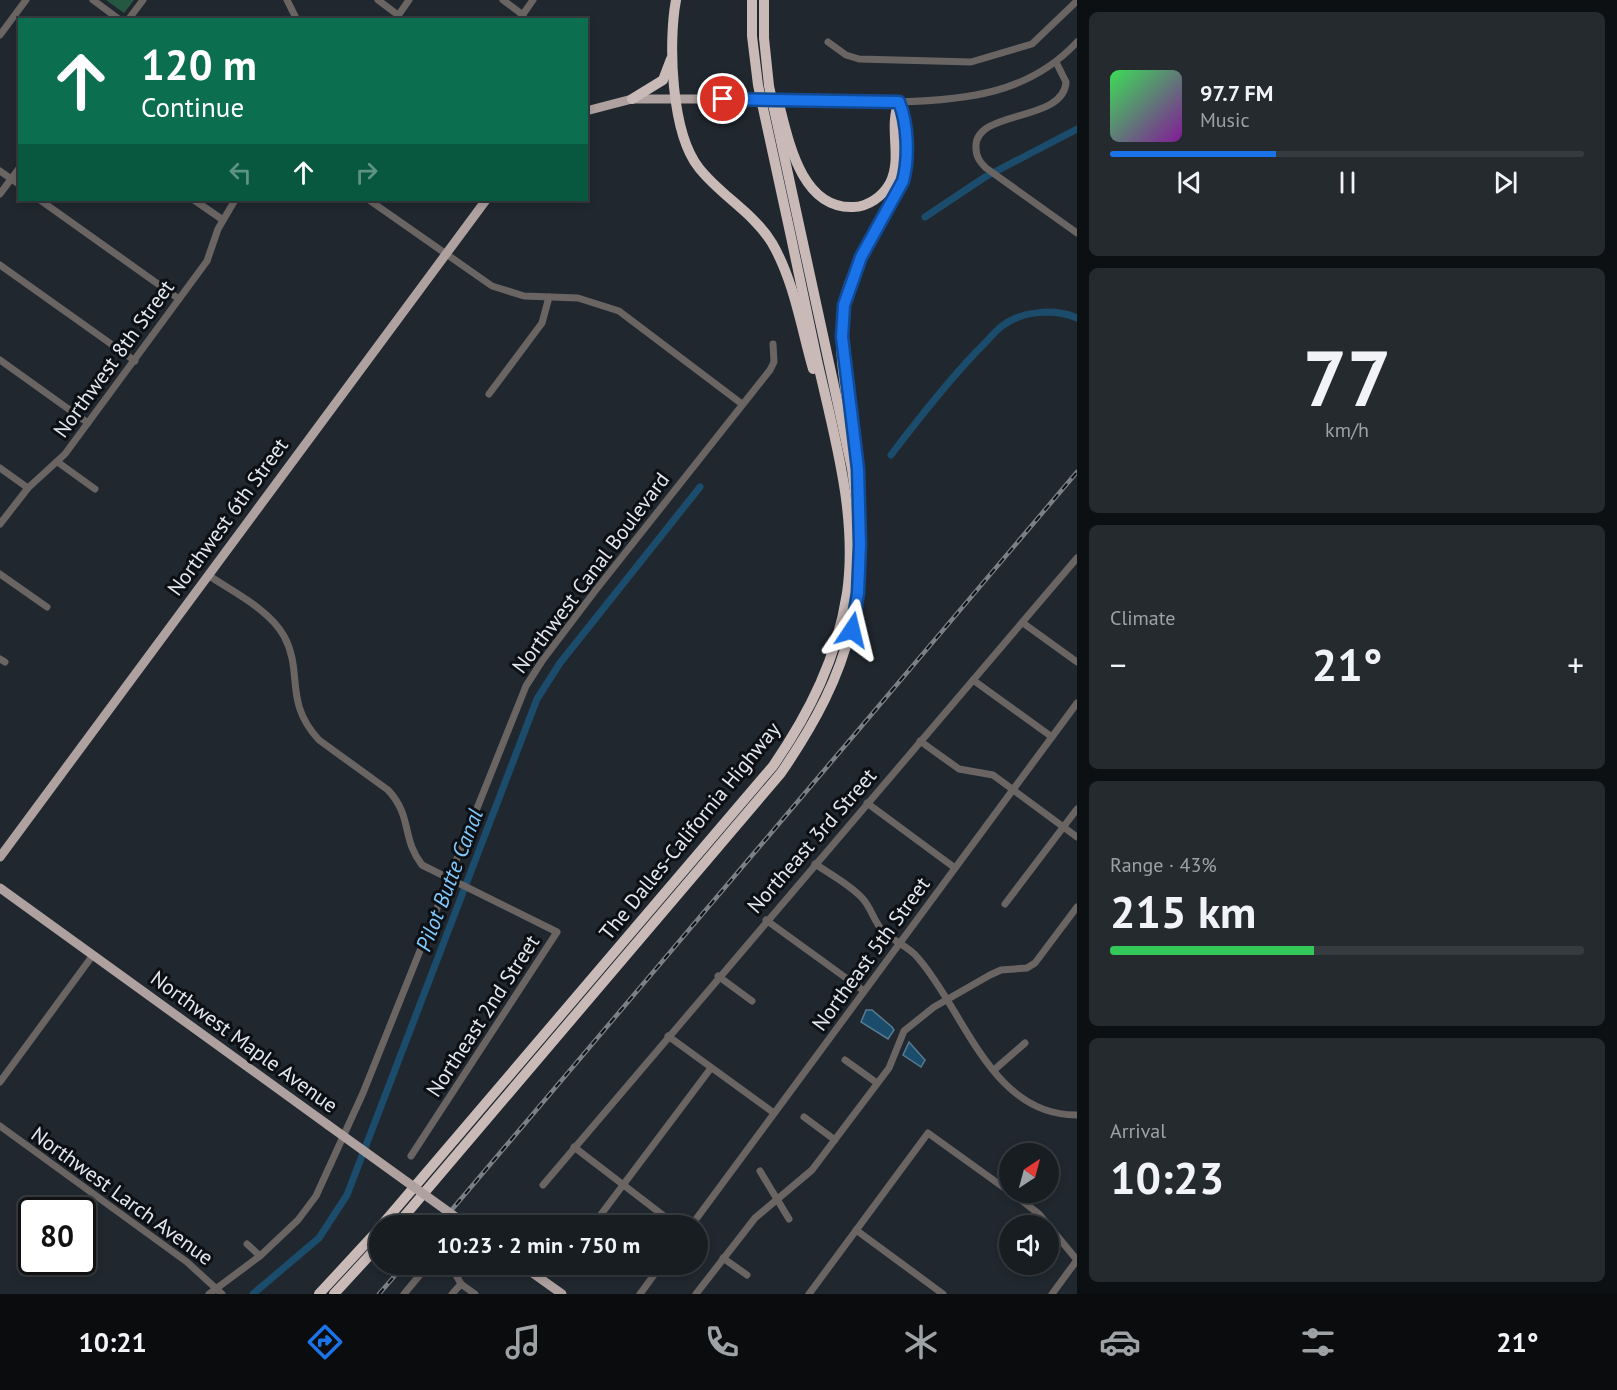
<!DOCTYPE html>
<html lang="en">
<head>
<meta charset="utf-8">
<style>
	:root { --surface:#181d22; --page:#252a2f; --text:#f1f3f6; --muted:#9fa2a5; --line:#363b40; --accent:#1a73e8 }
	body { margin:0; font-family:"PT Sans",sans-serif; background:var(--page); color:var(--text); height:100vh; display:flex; flex-direction:column; font-size:22px; white-space:nowrap }
	* { box-sizing:border-box; margin:0 }
	p { font-size:20px; color:var(--muted) }
	.icon { flex:none; width:33px; height:33px; fill:none; stroke:currentColor; stroke-width:2; stroke-linecap:round; stroke-linejoin:round }
	.map { position:relative; flex:1; overflow:hidden }
	.drawer { display:flex; flex-direction:column; gap:12px; padding:12px; background:#0d1013; width:540px }
	.drawer>* { flex:none }
	.guide { position:absolute; left:18px; top:18px; width:570px; height:183px; border-radius:0px; box-shadow:0 3px 9px #0003,0 0 0 2px var(--line); background:#0b6e4f; color:#fff; overflow:hidden }
	.needle { width:39px; rotate:36deg }
	.controls { position:absolute; left:999px; top:1143px; display:grid; gap:12px }
	.controls a { display:grid; place-items:center; width:60px; height:60px; border-radius:50%; background:var(--surface); box-shadow:0 3px 9px #0003,0 0 0 2px var(--line); font-size:30px }
	.speed { position:absolute; left:18px; top:1197px; display:flex; gap:12px; font-size:30px; font-weight:700; text-align:center }
	.speed>* { display:grid; place-content:center; width:78px; height:78px; border-radius:50%; background:var(--surface); box-shadow:0 3px 9px #0003,0 0 0 2px var(--line); line-height:1 }
	.speed .limit { border:3px solid #111; border-radius:9px; background:#fff; color:#111 }
	.pin { position:absolute; display:grid; place-items:center; width:51px; height:51px; color:#fff; margin:-26px; border:3px solid #fff; border-radius:50%; box-shadow:0 2px 6px #0007 }
	.me { position:absolute; width:66px; margin:-33px; rotate:10deg; stroke-linejoin:round; filter:drop-shadow(0 0 4px #0008) }
	.turn { display:flex; align-items:center; gap:21px; height:126px; padding:0 24px; font-size:27px }
	.turn .icon { width:78px; height:78px; stroke-width:2.5 }
	.turn b { display:block; font-size:42px; line-height:51px }
	.lanes { display:flex; align-items:center; height:57px; padding:0 24px; background:#0003; justify-content:center; gap:30px; direction:ltr }
	.lanes .off { opacity:.35 }
	.big { font-size:45px; font-weight:700; line-height:1.1 }
	.drawer .tile { flex:1; display:flex; flex-direction:column; justify-content:center; gap:9px; min-width:0; padding:0 21px; border-radius:9px; background:var(--page) }
	.drawer .dial { align-items:center; gap:0 }
	.dial b { font-size:78px; line-height:1 }
	.song { display:flex; align-items:center; gap:18px }
	.cover { width:72px; height:72px; border-radius:9px; background:linear-gradient(135deg,hsl(130 70% 55%),hsl(290 70% 35%)) }
	.played { height:6px; border-radius:3px; background:linear-gradient(90deg,var(--accent) 35%,var(--line) 35%) }
	.keys { display:flex; justify-content:space-around; direction:ltr }
	.heat { display:flex; justify-content:space-between; align-items:center; font-size:33px; direction:ltr }
	.charge { height:9px; border-radius:4px; background:linear-gradient(90deg,#34c759 43%,var(--line) 0) }
	.trip { position:absolute; left:369px; top:1215px; width:339px; height:60px; border-radius:30px; background:var(--surface); box-shadow:0 3px 9px #0003,0 0 0 2px var(--line); font-weight:700; line-height:60px; text-align:center }
	.menu { display:flex; height:96px; justify-content:space-around; align-items:center; background:#0a0c0e; color:var(--muted) }
	.menu .icon { width:42px; height:42px }
	.menu .active { color:var(--accent) }
	.menu b { font-size:27px; color:var(--text) }
	main { display:flex; flex:1; min-height:0 }
	.map>svg:first-child { display:block }
</style>
</head>
<body>
<main>
<div class="map">
<svg width="1077" height="1294" viewBox="0 0 1077 1294">
	<rect width="100%" height="100%" fill="#20272e"/>
	<path fill="#265743" d="M106,0h28l-10,13z"/>
	<g fill="#1c4c6b" stroke="#587b92" stroke-width="1.5">
		<path d="M866,1010h6l20,17 2,3 -6,9 -27,-17z"/>
		<path d="M909,1042l16,18 -4,7 -18,-12z"/>
	</g>
	<g fill="none" stroke-linecap="round" stroke-linejoin="round">
		<g stroke="#1c4c6b" stroke-width="7">
			<path d="M925,217l60,-40 92,-48"/>
			<path d="M891,455c28,-37 54,-70 85,-103 9,-8 17,-19 26,-26 19,-15 53,-18 75,-8"/>
			<path d="M253,1294l66,-56 28,-43 190,-496 23,-36 140,-176"/>
		</g>
		<g stroke="#6a6463" stroke-width="7">
			<path d="M93,0l27,20"/>
			<path d="M287,0l10,20"/>
			<path d="M378,0l20,15"/>
			<path d="M503,0l20,15"/>
			<path d="M128,20l15,-20"/>
			<path d="M395,20l14,-20"/>
			<path d="M519,20l14,-20"/>
			<path d="M0,35l26,-35"/>
			<path d="M828,42l18,13 13,4 112,3 61,-18 45,-43"/>
			<path d="M1056,62l10,20c-2,41 -93,27 -90,66 0,9 4,14 10,20l91,65"/>
			<path d="M899,102c66,-2 130,-8 178,-60"/>
			<path d="M0,171l20,14"/>
			<path d="M0,194l20,-27"/>
			<path d="M40,200l139,99"/>
			<path d="M194,200l29,20"/>
			<path d="M369,200l123,86 32,10 54,2 41,13 123,93"/>
			<path d="M0,265l135,96"/>
			<path d="M0,360l88,63"/>
			<path d="M489,394l53,-71 7,-26"/>
			<path d="M59,463l36,26"/>
			<path d="M0,468l28,20"/>
			<path d="M0,524l28,-36 37,-34 142,-193 11,-32 17,-29"/>
			<path d="M0,574l47,33"/>
			<path d="M208,575c25,17 61,34 76,61 20,37 -1,65 35,104l69,50c25,27 13,48 34,75l135,67 -146,224"/>
			<path d="M1023,623l54,39"/>
			<path d="M0,659l5,3"/>
			<path d="M973,680l79,57"/>
			<path d="M920,741l39,28 34,6 84,62"/>
			<path d="M867,803l88,65"/>
			<path d="M815,864c15,10 36,21 48,35 8,9 11,22 19,31 10,11 27,16 36,28 46,52 73,158 159,157"/>
			<path d="M1005,904l72,-95"/>
			<path d="M766,920l98,71"/>
			<path d="M718,976l34,25"/>
			<path d="M668,1036l106,77"/>
			<path d="M845,1060l32,23"/>
			<path d="M994,1070l31,-27"/>
			<path d="M0,1082l93,-127"/>
			<path d="M804,1117l31,23"/>
			<path d="M0,1126l187,136 35,32"/>
			<path d="M574,1147l103,79"/>
			<path d="M760,1171l29,48"/>
			<path d="M543,1185l534,-627"/>
			<path d="M1011,1192l28,22 38,46 -25,34"/>
			<path d="M593,1225l118,-157"/>
			<path d="M691,1226l386,-523"/>
			<path d="M856,1230l87,64"/>
			<path d="M247,1244l13,12"/>
			<path d="M723,1258l24,17"/>
			<path d="M450,1264l11,20 14,10"/>
			<path d="M209,1294l51,-38 38,-36 18,-24 47,-103 163,-407 16,-25 53,-70 175,-221 4,-8 -1,-18"/>
			<path d="M404,1294l25,-30"/>
			<path d="M452,1294l9,-10"/>
			<path d="M640,1294l22,-30"/>
			<path d="M696,1294l59,-76 57,-48 77,-102 15,-37 30,-24 56,-32 11,-5 26,-2 8,-5 42,-56"/>
			<path d="M809,1294l119,-161 82,59"/>
		</g>
		<g stroke="#aea19f" stroke-width="9">
			<path d="M786,101l113,1"/>
			<path d="M586,111l46,-12h114"/>
			<path d="M0,857l486,-657"/>
			<path d="M0,888l328,237"/>
			<path d="M520,1264l42,30"/>
		</g>
		<g stroke="#c9bab8" stroke-width="10">
			<path d="M676,0c-8,43 -5,133 23,168 22,28 54,44 73,75 22,38 29,84 41,126"/>
			<path d="M632,99l31,-19 8,-21"/>
			<path d="M779,104c10,39 23,105 74,103 15,0 30,-11 37,-24 13,-25 -2,-55 9,-81"/>
			<path d="M857,462c-8,-55 -28,-132 -6,-183 15,-34 38,-64 52,-98 6,-23 5,-57 -4,-79"/>
			<path d="M381,1226l392,-460c37,-54 64,-108 74,-173 11,-77 -13,-158 -30,-233 -19,-92 -39,-183 -59,-275l-6,-49v-36"/>
			<path d="M396,1226l385,-453c72,-105 90,-178 71,-304l-83,-383 -5,-48v-38"/>
			<path d="M319,1294l61,-66"/>
			<path d="M334,1294l46,-50"/>
		</g>
		<g stroke="#7b8087" stroke-width="4.5">
			<g id="rail">
				<path d="M438,1226l639,-754"/>
				<path d="M379,1294l26,-30"/>
			</g>
		</g>
		<use href="#rail" stroke="#0c0f13" stroke-width="2" stroke-dasharray="7" stroke-linecap="butt"/>
		<g stroke="#aea19f" stroke-width="9">
			<path d="M746,99l40,2"/>
			<path d="M328,1125l140,101"/>
		</g>
	</g>
	<g fill="none" stroke-linecap="round" stroke-linejoin="round">
		<g stroke="#114b97" stroke-width="15">
			<path id="route" d="M723,99l176,3c9,22 10,56 4,79l-42,76 -17,48 -2,32 16,132 2,76 -2,48 -6,37"/>
		</g>
		<use href="#route" stroke="#1a73e8" stroke-width="10"/>
	</g>
	<g text-anchor="middle" stroke-width="6" stroke-linejoin="round" paint-order="stroke">
		<g font-size="21" fill="#e4e8ee" stroke="#0c0f13">
			<text transform="translate(114 359) rotate(-54)" y="7">Northwest 8th Street</text>
			<text transform="translate(228 517) rotate(-54)" y="7">Northwest 6th Street</text>
			<text transform="translate(591 573) rotate(-53)" y="7">Northwest Canal Boulevard</text>
			<text transform="translate(690 831) rotate(-51)" y="7">The Dalles-California Highway</text>
			<text transform="translate(812 841) rotate(-49)" y="7">Northeast 3rd Street</text>
			<text transform="translate(871 954) rotate(-54)" y="7">Northeast 5th Street</text>
			<text transform="translate(483 1016) rotate(-57)" y="7">Northeast 2nd Street</text>
			<text transform="translate(244 1042) rotate(36)" y="7">Northwest Maple Avenue</text>
			<text transform="translate(122 1196) rotate(36)" y="7">Northwest Larch Avenue</text>
		</g>
		<g font-size="22" font-style="italic" fill="#81cafd" stroke="#0c0f13">
			<text transform="translate(449 880) rotate(-69)" y="8">Pilot Butte Canal</text>
		</g>
	</g>
</svg>
<div class="controls">
<a><svg class="needle" viewBox="-14 -14 28 28"><path d="M0-13l5 13h-10z" fill="#e53935"/><path d="M0 13l5-13h-10z" fill="#9fa2a5"/></svg></a>
<a><svg class="icon" aria-label="sound" viewBox="0 0 24 24"><path d="M4 9h4l5-4v14l-5-4H4zM17 9q2 3 0 6"/></svg></a>
</div>
<div class="speed"><div class="limit">80</div></div>
<div class="pin" style="left:723px;top:99px;background:#d93025"><svg class="icon" aria-label="arrive" viewBox="0 0 24 24"><path d="M6 21V4h12l-3 4 3 4H6"/></svg></div>
<svg class="me" style="left:852px;top:630px" viewBox="-20 -20 40 40"><path d="M0-17L14 15 0 8-14 15z" fill="#1a73e8" stroke="#fff" stroke-width="4"/></svg>
<div class="trip">10:23 · 2 min · 750 m</div>
<div class="guide">
<div class="turn"><svg class="icon" aria-label="ahead" viewBox="0 0 24 24"><path d="M12 20V5M6 11l6-6 6 6"/></svg><div><b>120 m</b>Continue</div></div>
<div class="lanes"><svg class="icon off" aria-label="left" viewBox="0 0 24 24"><path d="M17 20v-9H6M10 6l-5 5 5 5"/></svg><svg class="icon" aria-label="ahead" viewBox="0 0 24 24"><path d="M12 20V5M6 11l6-6 6 6"/></svg><svg class="icon off" aria-label="right" viewBox="0 0 24 24"><path d="M7 20v-9h11M14 6l5 5-5 5"/></svg></div>
</div>
</div>
<section class="drawer">
<div class="tile">
<div class="song"><i class="cover"></i><div><b>97.7 FM</b><p>Music</p></div></div>
<div class="played"></div>
<div class="keys"><svg class="icon" aria-label="previous" viewBox="0 0 24 24"><path d="M18 5L8 12l10 7zM5 5v14"/></svg><svg class="icon" aria-label="pause" viewBox="0 0 24 24"><path d="M8 5v14M16 5v14"/></svg><svg class="icon" aria-label="next" viewBox="0 0 24 24"><path d="M6 5l10 7-10 7zM19 5v14"/></svg></div>
</div>
<div class="tile dial"><b>77</b><p>km/h</p></div>
<div class="tile"><p>Climate</p>
<div class="heat"><a>−</a><b class="big">21°</b><a>+</a></div>
</div>
<div class="tile"><p>Range · 43%</p><b class="big">215 km</b><div class="charge"></div></div>
<div class="tile"><p>Arrival</p><b class="big">10:23</b></div>
</section>
</main>
<nav class="menu">
<b>10:21</b>
<svg class="icon active" aria-label="directions" viewBox="0 0 24 24"><path d="M12 3l9 9-9 9-9-9zM9 14v-3h6M13 9l2 2-2 2"/></svg>
<svg class="icon" aria-label="music" viewBox="0 0 24 24"><path d="M9 18V5l10-2v13"/><circle cx="6" cy="18" r="3"/><circle cx="16" cy="16" r="3"/></svg>
<svg class="icon" aria-label="phone" viewBox="0 0 24 24"><path d="M5 4h4l2 5-3 2q2 4 5 5l2-3 5 2v4C11 20 4 13 5 4z"/></svg>
<svg class="icon" aria-label="climate" viewBox="0 0 24 24"><path d="M12 3v18M4 7l16 10M4 17L20 7"/></svg>
<svg class="icon" aria-label="car" viewBox="0 0 24 24"><path d="M5 17H2v-5l4-1 3-4h7l3 4 3 1v5h-3M9 17h6M6 11h13"/><circle cx="7" cy="17" r="2"/><circle cx="17" cy="17" r="2"/></svg>
<svg class="icon" aria-label="filters" viewBox="0 0 24 24"><path d="M4 7h16M4 17h16"/><circle cx="9" cy="7" r="2"/><circle cx="15" cy="17" r="2"/></svg>
<b>21°</b>
</nav>
</body>
</html>
